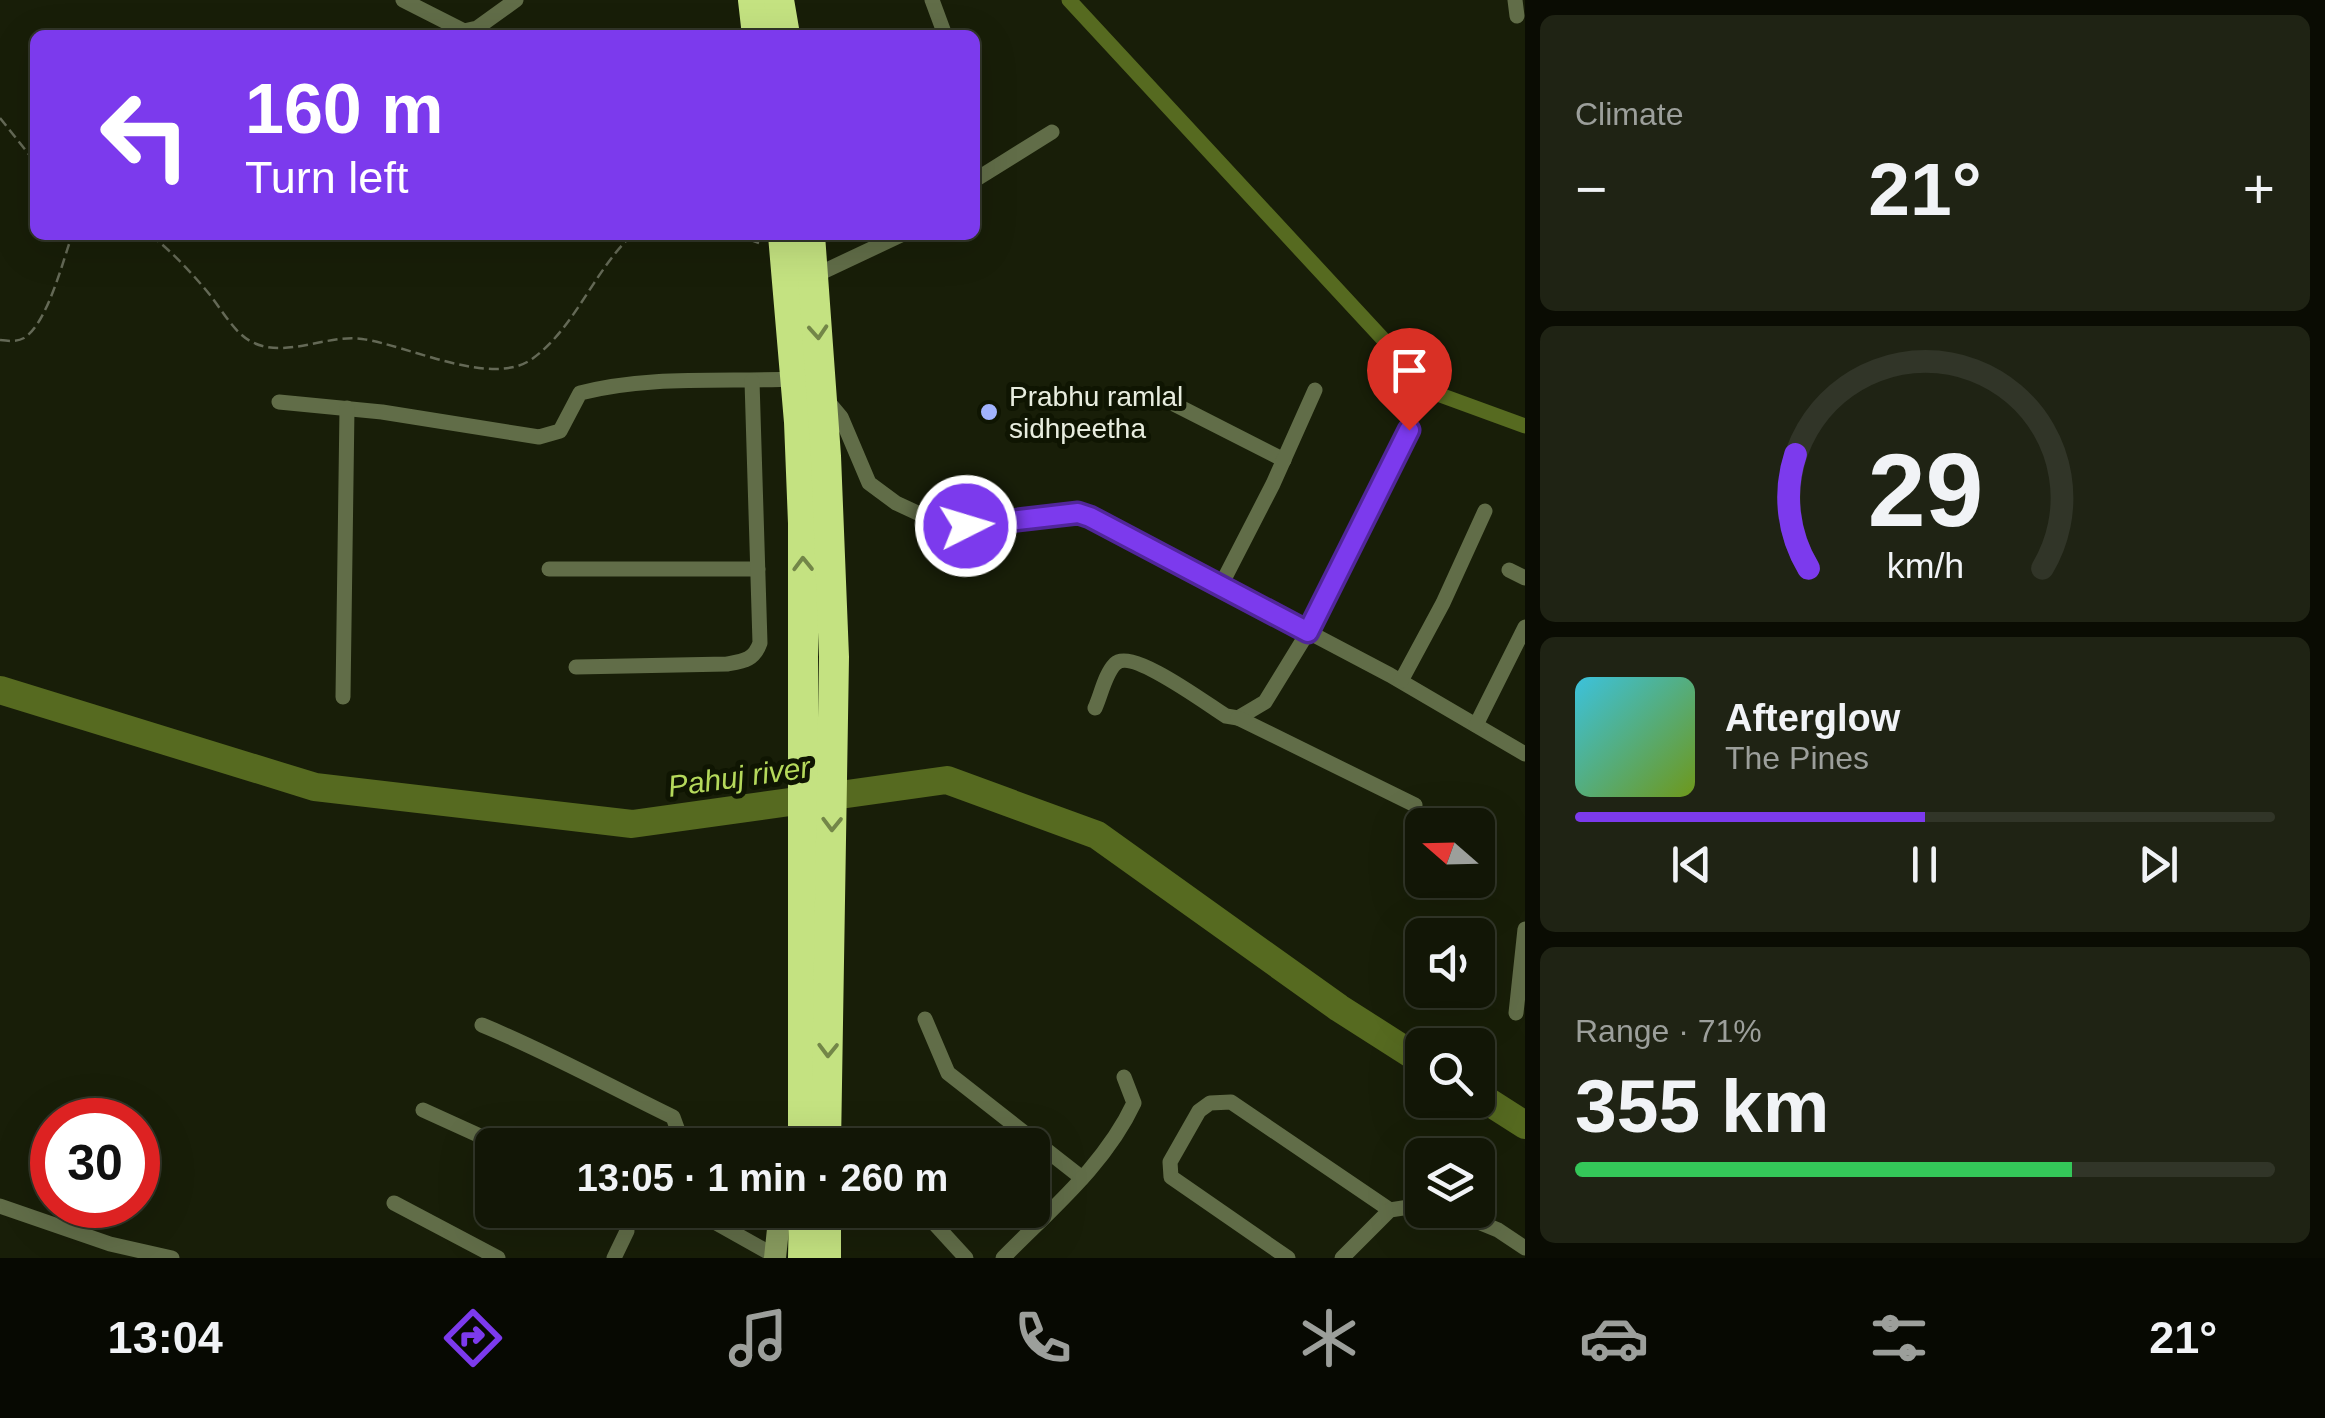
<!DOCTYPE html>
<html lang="en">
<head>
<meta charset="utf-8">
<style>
	:root { --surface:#121606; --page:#1f2314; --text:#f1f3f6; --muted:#9c9f9b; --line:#313528; --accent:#7c3aed }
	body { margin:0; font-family:Helvetica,sans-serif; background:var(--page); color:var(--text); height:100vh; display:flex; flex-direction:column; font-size:38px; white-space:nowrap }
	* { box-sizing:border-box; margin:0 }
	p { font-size:32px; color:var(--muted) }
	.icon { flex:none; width:55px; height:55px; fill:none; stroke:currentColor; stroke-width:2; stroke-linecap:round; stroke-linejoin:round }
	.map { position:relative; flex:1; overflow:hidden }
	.drawer { display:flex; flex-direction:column; gap:15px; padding:15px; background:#0a0c03; width:800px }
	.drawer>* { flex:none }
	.banner { position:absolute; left:30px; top:30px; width:950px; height:210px; border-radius:15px; box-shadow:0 10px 40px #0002,0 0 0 2px var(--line); background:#7c3aed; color:#fff; overflow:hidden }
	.needle { width:65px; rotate:290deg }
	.controls { position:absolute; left:1405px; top:808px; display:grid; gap:20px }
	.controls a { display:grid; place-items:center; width:90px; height:90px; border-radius:15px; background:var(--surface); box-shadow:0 10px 40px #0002,0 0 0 2px var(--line); font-size:50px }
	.speed { position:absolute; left:30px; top:1098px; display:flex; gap:20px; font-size:50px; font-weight:700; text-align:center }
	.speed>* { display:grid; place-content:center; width:130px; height:130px; border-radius:50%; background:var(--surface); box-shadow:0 10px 40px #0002,0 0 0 2px var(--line); line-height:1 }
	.speed .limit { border:15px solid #d22; background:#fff; color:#111 }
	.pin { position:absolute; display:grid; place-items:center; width:85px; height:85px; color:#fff; margin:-102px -42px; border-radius:50% 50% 50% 0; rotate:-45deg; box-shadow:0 0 10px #0007 }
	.pin .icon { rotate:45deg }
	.me { position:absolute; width:110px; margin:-55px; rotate:85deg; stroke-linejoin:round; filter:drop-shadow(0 0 8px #0008) }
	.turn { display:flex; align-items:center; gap:35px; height:210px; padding:0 50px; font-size:45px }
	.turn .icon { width:130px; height:130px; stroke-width:2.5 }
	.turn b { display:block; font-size:70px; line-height:85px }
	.big { font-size:75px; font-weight:700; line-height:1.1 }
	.drawer .card { flex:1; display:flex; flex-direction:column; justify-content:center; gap:15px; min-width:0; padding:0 35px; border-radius:15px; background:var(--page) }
	.drawer .dial { align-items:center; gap:0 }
	.dial svg { height:260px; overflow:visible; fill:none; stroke:var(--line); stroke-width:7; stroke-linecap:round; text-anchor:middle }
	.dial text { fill:var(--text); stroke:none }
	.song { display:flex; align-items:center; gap:30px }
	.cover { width:120px; height:120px; border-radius:15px; background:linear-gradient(135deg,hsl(190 70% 55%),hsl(80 70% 35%)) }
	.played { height:10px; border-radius:5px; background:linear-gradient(90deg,var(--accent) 50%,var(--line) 50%) }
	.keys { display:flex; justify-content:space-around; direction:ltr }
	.heat { display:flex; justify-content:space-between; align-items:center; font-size:55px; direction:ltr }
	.charge { height:15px; border-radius:8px; background:linear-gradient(90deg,#34c759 71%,var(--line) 0) }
	.trip { position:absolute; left:475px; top:1128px; width:575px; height:100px; border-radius:15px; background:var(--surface); box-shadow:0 10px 40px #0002,0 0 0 2px var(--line); font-weight:700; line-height:100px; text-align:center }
	.dock { display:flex; height:160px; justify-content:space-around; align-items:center; background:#070902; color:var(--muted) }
	.dock .icon { width:70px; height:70px }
	.dock .on { color:var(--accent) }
	.dock b { font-size:45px; color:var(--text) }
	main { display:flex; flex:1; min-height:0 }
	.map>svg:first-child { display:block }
</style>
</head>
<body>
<main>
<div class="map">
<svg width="1525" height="1258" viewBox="0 0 1525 1258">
	<rect width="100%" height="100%" fill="#181e08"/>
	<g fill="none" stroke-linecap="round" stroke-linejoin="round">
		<path stroke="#566a20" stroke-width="15" d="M1069,0l363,392 93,34"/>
		<g stroke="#566a20" stroke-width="28">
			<path d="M0,690l315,97 317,37 315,-44 150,55 242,173 83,53"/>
			<path d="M1478,1095l47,30"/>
		</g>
		<g stroke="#646956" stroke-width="2.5" stroke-dasharray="10 5" stroke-linecap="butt">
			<path d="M0,118l35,44"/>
			<path d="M151,235c22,18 41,38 59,60 12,15 23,36 40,46 34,19 75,-7 112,-2 45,6 130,49 170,20 43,-31 61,-87 100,-124"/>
			<path d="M736,235l23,8"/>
			<path d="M0,340c8,1 17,2 24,-2 23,-14 39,-77 48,-103"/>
		</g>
		<g stroke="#616d48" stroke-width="15">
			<path d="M403,0l61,31 13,-3 39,-28"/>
			<path d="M932,0l13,35"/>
			<path d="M1515,0l2,16"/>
			<path d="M975,180l77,-48"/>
			<path d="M814,276l87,-41"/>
			<path d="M825,398l16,19 28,66 27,20 43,20 58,1 81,-11 12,4 300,158 135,79"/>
			<path d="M279,402l103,10 157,25 21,-6 20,-38c69,-18 145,-11 215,-14"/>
			<path d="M1172,403l112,57"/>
			<path d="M549,569h209"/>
			<path d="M1509,570l16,8"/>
			<path d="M1220,587l53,-103 42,-94"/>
			<path d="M576,667l151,-3c17,-3 27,-4 33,-21l-8,-262"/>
			<path d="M1401,681l42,-78 42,-92"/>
			<path d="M343,697l4,-289"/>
			<path d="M1095,708c6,-13 10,-34 20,-44 16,-17 93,41 111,52l12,2 27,-16 43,-70 101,-202"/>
			<path d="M1238,718l177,87"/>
			<path d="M1476,725l49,-98"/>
			<path d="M1516,1013l9,-84"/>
			<path d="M925,1019l23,54 134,105"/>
			<path d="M482,1025c66,27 127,61 191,92l4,11 -9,17"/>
			<path d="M423,1110l77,35"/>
			<path d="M394,1203l104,55"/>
			<path d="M0,1206l110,38 62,14"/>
			<path d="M693,1210l82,46"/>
			<path d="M922,1210l44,48"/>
			<path d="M1449,1210l49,20 27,18"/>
			<path d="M614,1258l13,-27 -2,-21"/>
			<path d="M1003,1258c47,-48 102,-93 131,-155l-10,-26"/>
			<path d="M1288,1258l-117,-81 -1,-15 29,-51 11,-8 21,-1 159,108"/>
			<path d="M1342,1258l48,-48 32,-5"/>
		</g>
		<path stroke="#899c5f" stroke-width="22" d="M775,1258l5,-48"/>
		<g stroke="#c4e281" stroke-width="30">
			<path d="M753,0l4,35"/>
			<path d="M779,0l6,35"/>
			<path d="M783,235l16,187 4,101v622"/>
			<path d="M810,235l16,221 8,201 -8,488"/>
			<path d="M826,1210v48"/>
			<path d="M803,1258l1,-48"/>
		</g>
	</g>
	<defs><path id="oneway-chevron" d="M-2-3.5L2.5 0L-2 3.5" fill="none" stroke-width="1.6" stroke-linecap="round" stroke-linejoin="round" transform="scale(2.5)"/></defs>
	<g stroke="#738648">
		<use href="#oneway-chevron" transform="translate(818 332) rotate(86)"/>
		<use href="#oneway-chevron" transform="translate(803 564) rotate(-91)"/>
		<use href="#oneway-chevron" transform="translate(832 824) rotate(91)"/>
		<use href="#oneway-chevron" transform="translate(828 1050) rotate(91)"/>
	</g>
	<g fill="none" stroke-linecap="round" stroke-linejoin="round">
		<g stroke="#51269a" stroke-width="25">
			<path id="route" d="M966,526l112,-13 12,4 218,115 101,-202"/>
		</g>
		<use href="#route" stroke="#7c3aed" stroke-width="18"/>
	</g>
	<circle fill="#a1b3fd" stroke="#0f1502" stroke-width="4" cx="989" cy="412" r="10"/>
	<g text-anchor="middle" stroke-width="10" stroke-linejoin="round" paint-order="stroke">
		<g font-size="28" fill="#e8eddf" stroke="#0f1502" text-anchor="start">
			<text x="1009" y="406">Prabhu ramlal<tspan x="1009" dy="32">sidhpeetha</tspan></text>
		</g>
		<g font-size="30" font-style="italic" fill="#b5d95b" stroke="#0f1502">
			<text transform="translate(739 777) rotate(-8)" y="10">Pahuj river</text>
		</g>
	</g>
</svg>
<div class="controls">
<a><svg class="needle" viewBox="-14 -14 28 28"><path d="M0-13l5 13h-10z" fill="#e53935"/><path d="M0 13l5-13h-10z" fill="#9c9f9b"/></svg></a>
<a><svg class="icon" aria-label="sound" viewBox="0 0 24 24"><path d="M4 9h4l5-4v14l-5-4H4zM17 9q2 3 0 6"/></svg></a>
<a><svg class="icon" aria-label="search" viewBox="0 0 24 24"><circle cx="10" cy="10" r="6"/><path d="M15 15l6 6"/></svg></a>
<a><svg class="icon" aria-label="layers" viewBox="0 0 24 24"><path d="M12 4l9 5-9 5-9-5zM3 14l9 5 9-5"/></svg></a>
</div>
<div class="speed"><div class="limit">30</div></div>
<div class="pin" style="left:1409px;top:430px;background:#d93025"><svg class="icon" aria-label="arrive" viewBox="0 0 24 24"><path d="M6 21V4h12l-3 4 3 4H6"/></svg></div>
<svg class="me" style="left:966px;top:526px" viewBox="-20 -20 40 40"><circle r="17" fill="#7c3aed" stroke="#fff" stroke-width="3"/><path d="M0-11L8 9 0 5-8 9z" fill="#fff"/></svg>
<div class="trip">13:05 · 1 min · 260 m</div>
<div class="banner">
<div class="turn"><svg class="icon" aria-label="left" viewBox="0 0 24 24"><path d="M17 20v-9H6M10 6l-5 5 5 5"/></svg><div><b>160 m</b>Turn left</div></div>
</div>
</div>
<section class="drawer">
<div class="card"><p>Climate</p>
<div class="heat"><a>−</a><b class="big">21°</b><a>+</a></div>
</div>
<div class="card dial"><svg viewBox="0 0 100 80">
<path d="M14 69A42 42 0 1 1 86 69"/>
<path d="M14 69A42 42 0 0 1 10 34" stroke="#7c3aed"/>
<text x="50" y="56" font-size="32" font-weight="700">29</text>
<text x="50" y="72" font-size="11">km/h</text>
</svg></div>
<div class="card">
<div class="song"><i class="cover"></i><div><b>Afterglow</b><p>The Pines</p></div></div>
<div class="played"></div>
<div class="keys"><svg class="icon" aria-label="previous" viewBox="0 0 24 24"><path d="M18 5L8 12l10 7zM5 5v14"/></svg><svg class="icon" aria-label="pause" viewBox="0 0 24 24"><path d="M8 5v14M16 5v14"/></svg><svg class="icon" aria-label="next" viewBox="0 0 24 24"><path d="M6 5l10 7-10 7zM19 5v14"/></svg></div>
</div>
<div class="card"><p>Range · 71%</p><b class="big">355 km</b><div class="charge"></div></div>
</section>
</main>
<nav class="dock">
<b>13:04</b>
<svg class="icon on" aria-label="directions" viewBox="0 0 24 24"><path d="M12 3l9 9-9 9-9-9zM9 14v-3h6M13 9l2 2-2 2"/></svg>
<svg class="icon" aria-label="music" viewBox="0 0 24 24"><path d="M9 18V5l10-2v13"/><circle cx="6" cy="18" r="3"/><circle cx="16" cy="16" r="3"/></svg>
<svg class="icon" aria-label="phone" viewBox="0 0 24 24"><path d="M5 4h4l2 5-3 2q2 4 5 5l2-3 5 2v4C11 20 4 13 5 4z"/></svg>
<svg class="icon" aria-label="climate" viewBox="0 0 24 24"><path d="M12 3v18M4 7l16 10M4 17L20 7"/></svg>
<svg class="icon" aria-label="car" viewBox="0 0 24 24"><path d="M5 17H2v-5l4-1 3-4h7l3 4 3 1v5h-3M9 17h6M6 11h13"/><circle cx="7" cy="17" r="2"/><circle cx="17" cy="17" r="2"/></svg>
<svg class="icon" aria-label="filters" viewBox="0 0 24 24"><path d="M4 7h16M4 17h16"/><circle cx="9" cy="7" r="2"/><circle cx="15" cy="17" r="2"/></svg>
<b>21°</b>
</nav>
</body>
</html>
